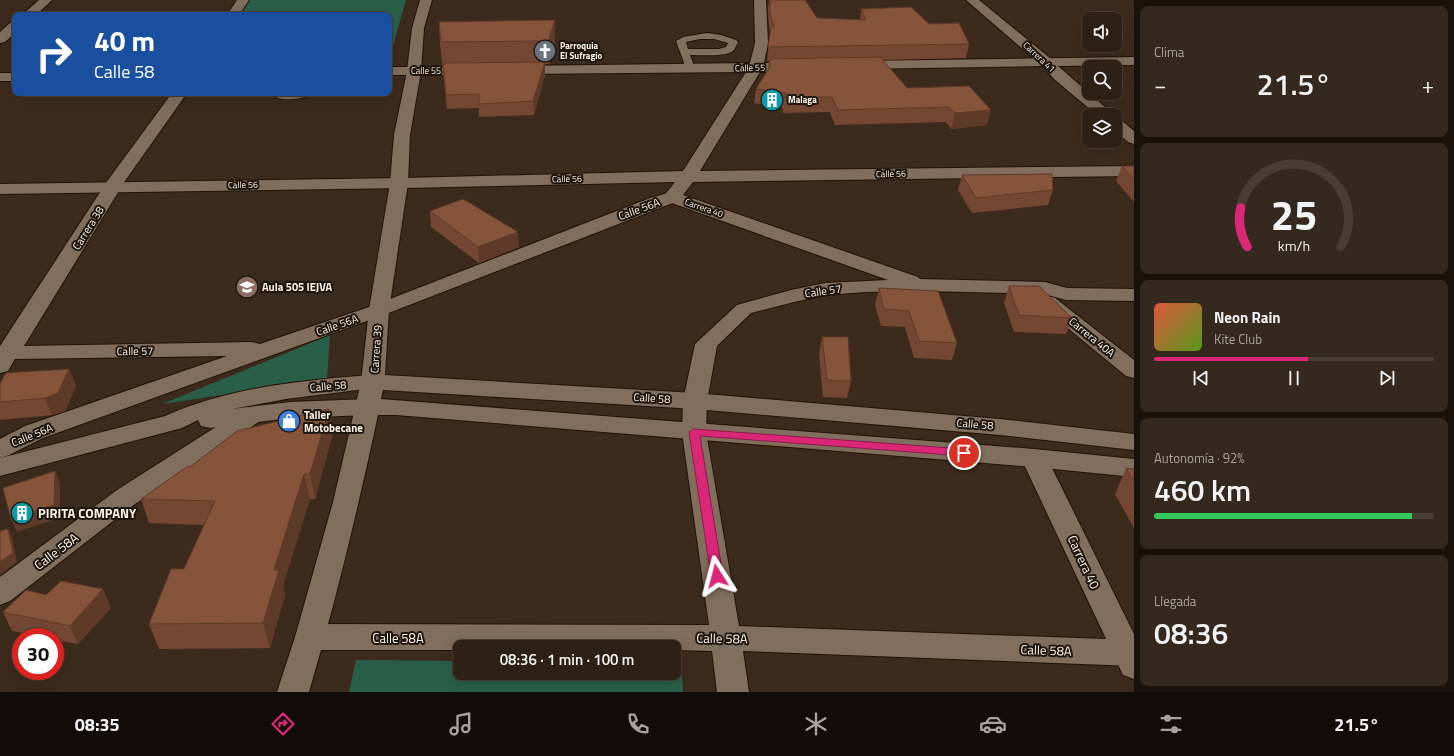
<!DOCTYPE html>
<html lang="es">
<head>
<meta charset="utf-8">
<style>
	:root { --surface:#2d2015; --page:#35281e; --text:#f1f3f6; --muted:#a7a3a0; --line:#483e34; --accent:#db2777 }
	body { margin:0; font-family:"Titillium Web",sans-serif; background:var(--page); color:var(--text); height:100vh; display:flex; flex-direction:column; font-size:15px; white-space:nowrap }
	* { box-sizing:border-box; margin:0 }
	p { font-size:13px; color:var(--muted) }
	.icon { flex:none; width:22px; height:22px; fill:none; stroke:currentColor; stroke-width:2; stroke-linecap:round; stroke-linejoin:round }
	.map { position:relative; flex:1; overflow:hidden }
	.side { display:flex; flex-direction:column; gap:6px; padding:6px; background:#19120c; width:320px }
	.side>* { flex:none }
	.hud { position:absolute; left:12px; top:12px; width:380px; height:84px; border-radius:8px; box-shadow:0 4px 16px #0002,0 0 0 1px var(--line); background:#1a4fa0; color:#fff; overflow:hidden }
	.fabs { position:absolute; left:1082px; top:12px; display:grid; gap:8px }
	.fabs a { display:grid; place-items:center; width:40px; height:40px; border-radius:8px; background:var(--surface); box-shadow:0 4px 16px #0002,0 0 0 1px var(--line); font-size:20px }
	.speed { position:absolute; left:12px; top:628px; display:flex; gap:8px; font-size:20px; font-weight:700; text-align:center }
	.speed>* { display:grid; place-content:center; width:52px; height:52px; border-radius:50%; background:var(--surface); box-shadow:0 4px 16px #0002,0 0 0 1px var(--line); line-height:1 }
	.speed .limit { border:6px solid #d22; background:#fff; color:#111 }
	.pin { position:absolute; display:grid; place-items:center; width:34px; height:34px; color:#fff; margin:-17px; border:2px solid #fff; border-radius:50%; box-shadow:0 1px 4px #0007 }
	.me { position:absolute; width:44px; margin:-22px; rotate:351deg; stroke-linejoin:round; filter:drop-shadow(0 0 3px #0008) }
	.turn { display:flex; align-items:center; gap:14px; height:84px; padding:0 16px; font-size:18px }
	.turn .icon { width:52px; height:52px; stroke-width:2.5 }
	.turn b { display:block; font-size:28px; line-height:34px }
	.big { font-size:30px; font-weight:600; line-height:1.1 }
	.side .card { flex:1; display:flex; flex-direction:column; justify-content:center; gap:6px; min-width:0; padding:0 14px; border-radius:8px; background:var(--page) }
	.side .dial { align-items:center; gap:0 }
	.dial svg { height:104px; overflow:visible; fill:none; stroke:var(--line); stroke-width:7; stroke-linecap:round; text-anchor:middle }
	.dial text { fill:var(--text); stroke:none }
	.song { display:flex; align-items:center; gap:12px }
	.cover { width:48px; height:48px; border-radius:6px; background:linear-gradient(135deg,hsl(10 70% 55%),hsl(90 70% 35%)) }
	.played { height:4px; border-radius:2px; background:linear-gradient(90deg,var(--accent) 55%,var(--line) 55%) }
	.keys { display:flex; justify-content:space-around; direction:ltr }
	.heat { display:flex; justify-content:space-between; align-items:center; font-size:22px; direction:ltr }
	.charge { height:6px; border-radius:3px; background:linear-gradient(90deg,#34c759 92%,var(--line) 0) }
	.trip { position:absolute; left:453px; top:640px; width:228px; height:40px; border-radius:8px; background:var(--surface); box-shadow:0 4px 16px #0002,0 0 0 1px var(--line); font-weight:600; line-height:40px; text-align:center }
	.tab-bar { display:flex; height:64px; justify-content:space-around; align-items:center; background:#120d08; color:var(--muted) }
	.tab-bar .icon { width:28px; height:28px }
	.tab-bar .active { color:var(--accent) }
	.tab-bar b { font-size:18px; color:var(--text) }
	main { display:flex; flex:1; min-height:0 }
	.map>svg:first-child { display:block }
</style>
</head>
<body>
<main>
<div class="map">
<svg width="1134" height="692" viewBox="0 0 1134 692">
	<rect width="100%" height="100%" fill="#3c2b1c"/>
	<g fill="#295f49">
		<path d="M246,0h160l-17,60v-45h-153z"/>
		<path d="M330,335l-3,44 -165,25z"/>
		<path d="M356,660l104,1v12h214v-10h7l2,29h-334z"/>
	</g>
	<g fill="none" stroke-linecap="round" stroke-linejoin="round">
		<g stroke="#221305" stroke-width="2">
			<g id="service">
				<path d="M707,33l14,2 15,5 2,2c-1,2 -3,7 -5,9 -8,6 -32,4 -43,4l5,14 -5,3 -3,-1 -11,-30 7,-4zM700,39h14l14,4 -2,4 -7,2h-31l-2,-7z"/>
				<path d="M271,93h43l-1,2c-12,3 -34,9 -42,-2z"/>
			</g>
		</g>
		<g stroke="#221305" stroke-width="2">
			<g id="minor">
				<path d="M39,0h13l-16,15h-14z"/>
				<path d="M237,0h12l-10,15h-12z"/>
				<path d="M966,0h13l72,59 2,3 -2,3 -5,1 -5,-1z"/>
				<path d="M15,22v11l-10,9 -5,1v-11l10,-9z"/>
				<path d="M172,93h15l-62,88 -101,165 228,-4 8,2 112,-38 278,-108 22,-6 6,1 3,4 -3,4 -292,113 -343,124 -34,17 -9,3v-19l25,-13 202,-70 -212,3 -7,12 -8,2v-27l108,-166z"/>
				<path d="M1048,296l7,2 79,62v18l-8,-2 -85,-70 -3,-4 3,-4z"/>
				<path d="M252,407l8,2 4,6 -4,6 -125,83 -125,97 -10,4v-28l117,-87 127,-81z"/>
				<path d="M694,424l9,2 3,6 33,194 395,14v26l-391,-15 6,41h-32l-5,-41 -38,-1v-3h-214v3h-150l-11,-4 -4,-9 4,-9 11,-4 399,1 -27,-193 3,-6z"/>
			</g>
		</g>
		<g stroke="#221305" stroke-width="2">
			<g id="tertiary">
				<path d="M754,0h12l2,43 -4,20h34l5,1 2,3 -2,3 -5,1 -38,1 -60,99 434,-5v10l-441,6 -10,13 235,82 2,2 125,3 22,6 67,1v12l-68,-1 -22,-6 -120,-3 -58,1 -41,3 -31,7 -43,11 -34,33 -10,55 -1,31 -3,6 -9,2 -9,-2 -3,-6 1,-31 12,-57 42,-39 54,-15 34,-7 63,-3 -222,-79 -3,-4 12,-15 -270,6 -405,6v-10l405,-6 278,-7 63,-99 -230,2 -5,-1 -2,-3 2,-3 5,-1 234,-3 5,-20z"/>
				<path d="M1134,57v8l-76,1 56,49h-17l-43,-36 -11,-13 -185,3 -5,-1 -2,-3 2,-3 5,-1z"/>
				<path d="M389,67h85l5,1 2,3 -2,3 -5,1h-85z"/>
				<rect x="0" y="73" width="15" height="8"/>
				<path d="M1115,118l6,2 13,11v13l-6,-2 -13,-11z"/>
				<path d="M373,375l8,2 4,5 -4,5 -95,12 -54,10 58,-7 78,-3 8,3 4,5 -4,5 -8,3 -78,3 -80,10 -9,-2 -3,-6 -16,8 -182,48v-18l165,-42c65,-29 138,-36 208,-41z"/>
				<path d="M1034,449l9,3 4,6 87,176v45l-11,-4 -102,-217 4,-6z"/>
			</g>
		</g>
		<g stroke="#221305" stroke-width="2">
			<path id="secondary" d="M420,0h12l-8,28 -3,43 -11,64 -2,48 -19,127 -4,65 310,18 305,26 134,15v16l-134,-15 -305,-26 -312,-19 -2,9 653,50 100,10v18l-100,-10 -638,-52h-18c-20,93 -42,186 -69,277h-32l18,-55 38,-135 28,-120 8,-72 21,-127 4,-48 13,-64 5,-43z"/>
		</g>
		<use href="#service" fill="#816e5d" fill-rule="evenodd"/>
		<use href="#minor" fill="#816e5d" fill-rule="evenodd"/>
		<use href="#tertiary" fill="#816e5d" fill-rule="evenodd"/>
		<use href="#secondary" fill="#816e5d" fill-rule="evenodd"/>
	</g>
	<g fill="#734733">
		<path d="M769,0h36l12,18 43,2 1,-11 68,15 40,20 -3,14 -84,2 25,28 80,37 -36,4 -5,-7 -111,3 -5,-13 -47,1v-5l-29,-5 2,-14 12,-18 1,-10h-2l3,-28 -1,-7 -1,-17z"/>
		<path d="M555,20v22l-6,22h-4v11l-11,40 -55,2v-9l-32,1 -7,-65 -1,-22z"/>
		<path d="M1122,166h12v36l-18,-21z"/>
		<path d="M962,175l91,15 -5,15 -76,8 -14,-23z"/>
		<path d="M430,211l89,36 -40,16 -48,-36z"/>
		<path d="M1009,286l63,32 -6,16 -52,-2 -10,-29z"/>
		<path d="M879,288l78,55 -5,17 -38,-2 -9,-31 -24,-1 -6,-21z"/>
		<path d="M822,337l29,44 -4,17 -24,-1 -4,-43z"/>
		<path d="M69,369l7,17 -11,25 -13,4 -52,5v-36z"/>
		<path d="M333,433l-18,66h-5l-27,86 2,9 -15,54 -111,1 -10,-25 35,-55 20,-44 -55,-2 -8,-24 49,-32z"/>
		<path d="M1126,468l8,1v59l-19,-34z"/>
		<path d="M111,608l-33,36 -23,-4v-3h-12l-31,-6 -9,-19z"/>
	</g>
	<g fill="#5e3a29">
		<path d="M555,20v22l-6,22 -1,-23z"/>
		<path d="M545,62v13l-11,40 -1,-14z"/>
		<path d="M991,110l-4,15 -36,4 4,-16z"/>
		<path d="M518,232l1,15 -40,16 -1,-16z"/>
		<path d="M69,369l7,17 -11,25 -13,4 -7,-17z"/>
		<path d="M329,409l4,24 -18,66 -5,-25z"/>
		<path d="M55,471l5,12v35l-43,14 -6,-13z"/>
		<path d="M304,474l6,25 -27,86 2,9 -15,54 -7,-25 11,-53z"/>
		<path d="M8,529l4,9 5,24 -17,13v-13z"/>
		<path d="M103,589l8,19 -33,36 -8,-18z"/>
	</g>
	<g fill="#86533b" stroke="#5e3a29">
		<path d="M770,0h35l12,18 49,2 -5,-11 50,-2 18,17 30,-1 10,21 -201,3 3,-20h3l-4,-14z"/>
		<path d="M555,20l-7,21 -107,1 -2,-20z"/>
		<path d="M880,57l27,31 62,-2 22,24 -36,3 -6,-6 -111,3 -6,-13 -47,1 1,-5 -30,-4 14,-22v-8z"/>
		<path d="M545,62l-12,39 -54,3v-10l-33,1 -3,-32z"/>
		<path d="M1122,166h12v14z"/>
		<path d="M1052,174l1,16 -77,8 -14,-23z"/>
		<path d="M463,199l55,33 -40,15 -48,-36z"/>
		<path d="M1009,286h30l33,32 -53,-3z"/>
		<path d="M879,288l59,3 19,52 -38,-2 -10,-30 -25,-2z"/>
		<path d="M822,337h26l3,44 -24,-1z"/>
		<path d="M69,369l-11,24 -13,5 -45,4v-18l6,-11z"/>
		<path d="M329,409l-19,65h-6l-30,96h5l-16,53 -114,1 22,-55h13l31,-68 -74,-2 47,-33 2,1 47,-36z"/>
		<path d="M1126,468l8,1v12z"/>
		<path d="M55,471l-1,34 -43,14 -8,-31z"/>
		<path d="M8,529l5,24 -13,9v-31z"/>
		<path d="M61,581l42,8 -33,37 -67,-14 23,-22 20,5z"/>
	</g>
	<path fill="#db2777" stroke="#8e194d" d="M694,429l270,20 4,1 1,3 -1,2 -4,1 -264,-20 23,140 -2,4 -4,1 -4,-1 -2,-4 -22,-144z"/>
	<defs>
		<g id="church-disc" transform="scale(1.15)"><circle r="9.5" fill="#6b7280" stroke="#1d160f"/><path d="M-1.2-6h2.4v3.5h3.3v2.4h-3.3V6h-2.4V-.1h-3.3v-2.4h3.3Z" fill="#fff"/></g>
		<g id="building-disc" transform="scale(1.15)"><circle r="9.5" fill="#0f9aa8" stroke="#1d160f"/><path d="M-4-6H4V6H1V3H-1V6H-4ZM-2.5-4.3h1.7v1.8h-1.7ZM.8-4.3h1.7v1.8H.8ZM-2.5-1h1.7V.8h-1.7ZM.8-1h1.7V.8H.8Z" fill="#fff"/></g>
		<g id="university-disc" transform="scale(1.15)"><circle r="9.5" fill="#8d6e63" stroke="#1d160f"/><path d="M0-5L7-2L0 1L-7-2ZM-4 1L0 2.5L4 1V4Q0 6-4 4Z" fill="#fff"/></g>
		<g id="shop-disc" transform="scale(1.15)"><circle r="9.5" fill="#3f7fe0" stroke="#1d160f"/><path d="M-5-2.5h2.3a2.7 3.5 0 0 1 5.4 0H5L5.5 6h-11ZM-1.5-2.5h3a1.5 2.3 0 0 0-3 0Z" fill="#fff"/></g>
	</defs>
	<g fill-rule="evenodd">
		<use href="#church-disc" x="545" y="51"/>
		<use href="#building-disc" x="772" y="100"/>
		<use href="#university-disc" x="247" y="287"/>
		<use href="#shop-disc" x="289" y="421"/>
		<use href="#building-disc" x="22" y="513"/>
	</g>
	<g text-anchor="middle" stroke-width="4" stroke-linejoin="round" paint-order="stroke">
		<g font-size="9" font-weight="bold" fill="#fdf2e8" stroke="#1d160f" text-anchor="start">
			<text x="560" y="49">Parroquia<tspan x="560" dy="10">El Sufragio</tspan></text>
			<text x="788" y="103">Malaga</text>
		</g>
		<g font-size="9" fill="#fdf2e8" stroke="#1d160f">
			<text transform="translate(1039 57) rotate(43)" y="3">Carrera 41</text>
			<text transform="translate(750 68) rotate(-2)" y="3">Calle 55</text>
			<text x="426" y="74">Calle 55</text>
			<text transform="translate(891 174) rotate(-1)" y="3">Calle 56</text>
			<text transform="translate(567 179) rotate(-1)" y="3">Calle 56</text>
			<text transform="translate(243 185) rotate(-1)" y="3">Calle 56</text>
			<text transform="translate(704 208) rotate(19)" y="3">Carrera 40</text>
		</g>
		<g font-size="11" fill="#fdf2e8" stroke="#1d160f">
			<text transform="translate(639 209) rotate(-20)" y="4">Calle 56A</text>
			<text transform="translate(88 228) rotate(-58)" y="4">Carrera 38</text>
			<text transform="translate(823 291) rotate(-8)" y="4">Calle 57</text>
			<text transform="translate(337 325) rotate(-19)" y="4">Calle 56A</text>
			<text transform="translate(1092 337) rotate(39)" y="4">Carrera 40A</text>
			<text transform="translate(376 349) rotate(-86)" y="4">Carrera 39</text>
			<text transform="translate(135 351) rotate(-1)" y="4">Calle 57</text>
			<text transform="translate(328 386) rotate(-5)" y="4">Calle 58</text>
			<text transform="translate(652 398) rotate(4)" y="4">Calle 58</text>
			<text transform="translate(975 424) rotate(5)" y="4">Calle 58</text>
			<text transform="translate(32 435) rotate(-22)" y="4">Calle 56A</text>
		</g>
		<g font-size="11" font-weight="bold" fill="#fdf2e8" stroke="#1d160f" text-anchor="start">
			<text x="262" y="291">Aula 505 IEJVA</text>
			<text x="304" y="419">Taller<tspan x="304" dy="13">Motobecane</tspan></text>
		</g>
		<g font-size="13" font-weight="bold" fill="#fdf2e8" stroke="#1d160f" text-anchor="start">
			<text x="38" y="518">PIRITA COMPANY</text>
		</g>
		<g font-size="13" fill="#fdf2e8" stroke="#1d160f">
			<text transform="translate(56 551) rotate(-37)" y="5">Calle 58A</text>
			<text transform="translate(1084 562) rotate(65)" y="5">Carrera 40</text>
			<text x="398" y="643">Calle 58A</text>
			<text transform="translate(722 638) rotate(1)" y="5">Calle 58A</text>
			<text transform="translate(1046 650) rotate(2)" y="5">Calle 58A</text>
		</g>
	</g>
</svg>
<div class="fabs">
<a><svg class="icon" aria-label="sound" viewBox="0 0 24 24"><path d="M4 9h4l5-4v14l-5-4H4zM17 9q2 3 0 6"/></svg></a>
<a><svg class="icon" aria-label="search" viewBox="0 0 24 24"><circle cx="10" cy="10" r="6"/><path d="M15 15l6 6"/></svg></a>
<a><svg class="icon" aria-label="layers" viewBox="0 0 24 24"><path d="M12 4l9 5-9 5-9-5zM3 14l9 5 9-5"/></svg></a>
</div>
<div class="speed"><div class="limit">30</div></div>
<div class="pin" style="left:964px;top:453px;background:#d93025"><svg class="icon" aria-label="arrive" viewBox="0 0 24 24"><path d="M6 21V4h12l-3 4 3 4H6"/></svg></div>
<svg class="me" style="left:717px;top:576px" viewBox="-20 -20 40 40"><path d="M0-17L14 15 0 8-14 15z" fill="#db2777" stroke="#fff" stroke-width="4"/></svg>
<div class="trip">08:36 · 1 min · 100 m</div>
<div class="hud">
<div class="turn"><svg class="icon" aria-label="right" viewBox="0 0 24 24"><path d="M7 20v-9h11M14 6l5 5-5 5"/></svg><div><b>40 m</b>Calle 58</div></div>
</div>
</div>
<section class="side">
<div class="card"><p>Clima</p>
<div class="heat"><a>−</a><b class="big">21.5°</b><a>+</a></div>
</div>
<div class="card dial"><svg viewBox="0 0 100 80">
<path d="M14 69A42 42 0 1 1 86 69"/>
<path d="M14 69A42 42 0 0 1 9 39" stroke="#db2777"/>
<text x="50" y="56" font-size="32" font-weight="700">25</text>
<text x="50" y="72" font-size="11">km/h</text>
</svg></div>
<div class="card">
<div class="song"><i class="cover"></i><div><b>Neon Rain</b><p>Kite Club</p></div></div>
<div class="played"></div>
<div class="keys"><svg class="icon" aria-label="previous" viewBox="0 0 24 24"><path d="M18 5L8 12l10 7zM5 5v14"/></svg><svg class="icon" aria-label="pause" viewBox="0 0 24 24"><path d="M8 5v14M16 5v14"/></svg><svg class="icon" aria-label="next" viewBox="0 0 24 24"><path d="M6 5l10 7-10 7zM19 5v14"/></svg></div>
</div>
<div class="card"><p>Autonomía · 92%</p><b class="big">460 km</b><div class="charge"></div></div>
<div class="card"><p>Llegada</p><b class="big">08:36</b></div>
</section>
</main>
<nav class="tab-bar">
<b>08:35</b>
<svg class="icon active" aria-label="directions" viewBox="0 0 24 24"><path d="M12 3l9 9-9 9-9-9zM9 14v-3h6M13 9l2 2-2 2"/></svg>
<svg class="icon" aria-label="music" viewBox="0 0 24 24"><path d="M9 18V5l10-2v13"/><circle cx="6" cy="18" r="3"/><circle cx="16" cy="16" r="3"/></svg>
<svg class="icon" aria-label="phone" viewBox="0 0 24 24"><path d="M5 4h4l2 5-3 2q2 4 5 5l2-3 5 2v4C11 20 4 13 5 4z"/></svg>
<svg class="icon" aria-label="climate" viewBox="0 0 24 24"><path d="M12 3v18M4 7l16 10M4 17L20 7"/></svg>
<svg class="icon" aria-label="car" viewBox="0 0 24 24"><path d="M5 17H2v-5l4-1 3-4h7l3 4 3 1v5h-3M9 17h6M6 11h13"/><circle cx="7" cy="17" r="2"/><circle cx="17" cy="17" r="2"/></svg>
<svg class="icon" aria-label="filters" viewBox="0 0 24 24"><path d="M4 7h16M4 17h16"/><circle cx="9" cy="7" r="2"/><circle cx="15" cy="17" r="2"/></svg>
<b>21.5°</b>
</nav>
</body>
</html>
